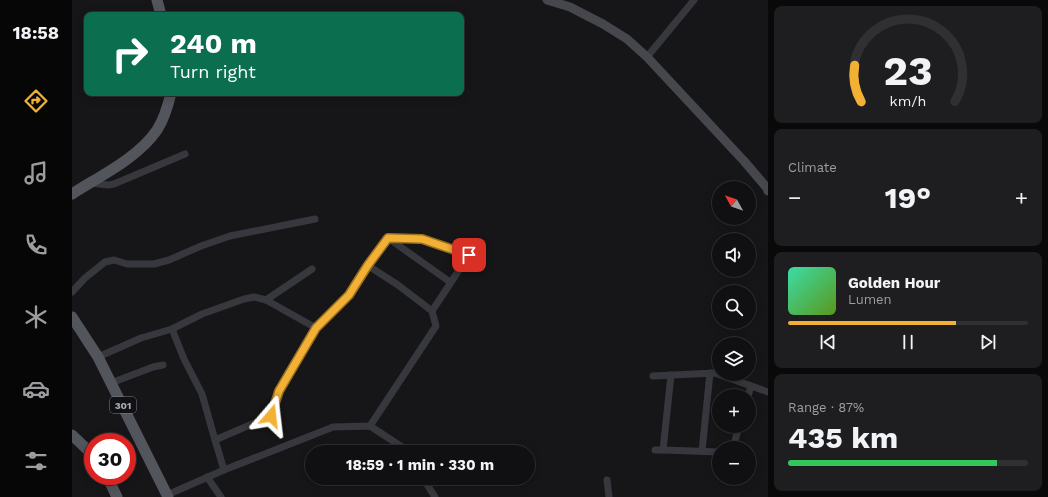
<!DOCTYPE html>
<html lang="en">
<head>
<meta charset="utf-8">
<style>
	:root { --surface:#101012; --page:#1e1e20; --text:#f1f3f6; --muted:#9c9d9f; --line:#303032; --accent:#f2b134 }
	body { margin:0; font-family:"Work Sans",sans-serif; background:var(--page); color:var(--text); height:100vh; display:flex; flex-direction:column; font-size:15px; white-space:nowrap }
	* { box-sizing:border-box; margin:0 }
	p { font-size:13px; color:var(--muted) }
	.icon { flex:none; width:22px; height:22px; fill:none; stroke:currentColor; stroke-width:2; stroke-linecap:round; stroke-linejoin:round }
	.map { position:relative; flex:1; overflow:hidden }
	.details { display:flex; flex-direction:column; gap:6px; padding:6px; background:#09090a; width:280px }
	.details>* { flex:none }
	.hud { position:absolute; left:12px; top:12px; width:380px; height:84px; border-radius:8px; box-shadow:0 2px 10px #0003,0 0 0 1px var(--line); background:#0b6e4f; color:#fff; overflow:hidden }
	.needle { width:26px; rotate:310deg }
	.controls { position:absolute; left:640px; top:181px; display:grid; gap:8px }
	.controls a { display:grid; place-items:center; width:44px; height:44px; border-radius:50%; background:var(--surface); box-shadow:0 2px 10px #0003,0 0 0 1px var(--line); font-size:20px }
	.speed { position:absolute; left:12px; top:433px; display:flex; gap:8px; font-size:20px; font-weight:700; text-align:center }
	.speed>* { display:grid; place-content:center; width:52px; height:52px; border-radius:50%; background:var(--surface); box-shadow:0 2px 10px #0003,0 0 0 1px var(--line); line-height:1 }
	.speed .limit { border:6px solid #d22; background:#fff; color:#111 }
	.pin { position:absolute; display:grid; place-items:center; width:34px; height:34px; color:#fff; margin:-17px; border-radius:8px; box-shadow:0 2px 6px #0006 }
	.me { position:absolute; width:44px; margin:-22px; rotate:17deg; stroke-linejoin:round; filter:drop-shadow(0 0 3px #0008) }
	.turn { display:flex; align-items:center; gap:14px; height:84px; padding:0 20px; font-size:18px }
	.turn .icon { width:52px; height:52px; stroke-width:2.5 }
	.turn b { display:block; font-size:28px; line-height:34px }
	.big { font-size:30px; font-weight:700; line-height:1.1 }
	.details .widget { flex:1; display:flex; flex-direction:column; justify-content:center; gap:6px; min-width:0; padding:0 14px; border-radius:8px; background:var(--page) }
	.details .dial { align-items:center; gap:0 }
	.dial svg { height:104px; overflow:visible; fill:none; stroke:var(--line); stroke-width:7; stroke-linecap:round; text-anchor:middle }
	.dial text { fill:var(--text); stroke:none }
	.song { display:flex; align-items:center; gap:12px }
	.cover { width:48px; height:48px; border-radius:6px; background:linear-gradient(135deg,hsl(160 70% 55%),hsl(90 70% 35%)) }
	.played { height:4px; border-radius:2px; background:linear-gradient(90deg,var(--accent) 70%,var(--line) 70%) }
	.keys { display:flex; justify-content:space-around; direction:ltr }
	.heat { display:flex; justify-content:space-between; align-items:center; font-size:22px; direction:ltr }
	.charge { height:6px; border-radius:3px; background:linear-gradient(90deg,#34c759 87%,var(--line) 0) }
	.trip { position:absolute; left:233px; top:445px; width:230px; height:40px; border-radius:20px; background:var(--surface); box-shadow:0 2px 10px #0003,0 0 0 1px var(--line); font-weight:700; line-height:40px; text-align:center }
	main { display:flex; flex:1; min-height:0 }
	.tab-bar { display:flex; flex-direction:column; width:72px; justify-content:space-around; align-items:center; background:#060607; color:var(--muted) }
	.tab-bar .icon { width:28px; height:28px }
	.tab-bar .active { color:var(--accent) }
	.tab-bar b { font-size:18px; color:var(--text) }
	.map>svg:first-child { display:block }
</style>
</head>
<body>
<main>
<nav class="tab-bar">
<b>18:58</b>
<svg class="icon active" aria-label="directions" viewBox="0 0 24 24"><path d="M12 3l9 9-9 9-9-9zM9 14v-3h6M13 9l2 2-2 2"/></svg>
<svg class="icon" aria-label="music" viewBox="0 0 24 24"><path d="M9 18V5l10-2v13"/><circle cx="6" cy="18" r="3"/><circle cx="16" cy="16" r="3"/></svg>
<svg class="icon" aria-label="phone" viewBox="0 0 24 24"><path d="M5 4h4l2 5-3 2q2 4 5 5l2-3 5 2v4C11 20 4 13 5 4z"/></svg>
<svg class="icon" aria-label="climate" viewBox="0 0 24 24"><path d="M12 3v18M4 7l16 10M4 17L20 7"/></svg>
<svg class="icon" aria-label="car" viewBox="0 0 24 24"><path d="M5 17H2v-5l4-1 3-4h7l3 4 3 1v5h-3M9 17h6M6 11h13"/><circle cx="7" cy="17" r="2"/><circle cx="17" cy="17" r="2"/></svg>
<svg class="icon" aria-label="filters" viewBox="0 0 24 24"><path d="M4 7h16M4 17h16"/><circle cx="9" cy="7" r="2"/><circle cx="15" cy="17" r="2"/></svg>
</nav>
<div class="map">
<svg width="696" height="497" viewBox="0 0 696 497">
	<rect width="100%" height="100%" fill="#161618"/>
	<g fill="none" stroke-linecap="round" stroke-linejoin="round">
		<g stroke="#37383d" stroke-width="7">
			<path d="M575,57l47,-57"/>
			<path d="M18,183l18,2 6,-1 71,-30"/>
			<path d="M316,238l62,44"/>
			<path d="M295,265l31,20 34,26 4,15 -66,100"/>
			<path d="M0,292l13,-14 20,-16 9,-2 13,4h27l15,-4 32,-14 29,-10 85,-17"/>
			<path d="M194,300l50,28"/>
			<path d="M100,329l12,30 18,35 13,46 9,30"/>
			<path d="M26,357l43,-19 31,-9 30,-15 42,-15 10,-2 12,3 46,-31"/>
			<path d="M581,376l62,-3 53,19"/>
			<path d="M39,383l42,-16 10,-2"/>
			<path d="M676,396l3,-10"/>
			<path d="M143,440l56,-24 8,-25 37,-63 33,-33 18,-30 21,-27 34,1 47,16 -37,56"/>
			<path d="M661,448l6,-22"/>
			<path d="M583,450h8l8,-75"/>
			<path d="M591,450l56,2"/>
			<path d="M630,451l8,-78"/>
			<path d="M135,477l14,20"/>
			<path d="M351,478l12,19"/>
			<path d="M535,480l2,17"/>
			<path d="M95,495l57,-25 109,-43 37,-1 32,21 3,5"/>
		</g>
		<path stroke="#45474d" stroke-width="9" d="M475,0l23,7 33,17 24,15 20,18 97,104 23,27 1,3"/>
		<g stroke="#53555c" stroke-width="11">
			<path d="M85,0l4,15"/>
			<path d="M0,194c28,-18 66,-36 85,-64 7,-11 11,-24 14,-37"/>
			<path d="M0,317l26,40 70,140"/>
			<path d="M0,435l21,20"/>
			<path d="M35,476l10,21"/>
		</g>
	</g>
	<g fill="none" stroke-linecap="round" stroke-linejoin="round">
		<g stroke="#9d7322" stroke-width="10">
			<path id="route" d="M199,416l8,-25 37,-63 33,-33 19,-30 20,-27 34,1 47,16"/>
		</g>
		<use href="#route" stroke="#f2b134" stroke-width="7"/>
	</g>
	<g text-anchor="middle" stroke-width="4" stroke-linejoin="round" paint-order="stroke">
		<rect fill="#111113" stroke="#7b7e86" stroke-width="1" x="38" y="397" width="26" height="16" rx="3"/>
		<g font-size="10" font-weight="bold" fill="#a8adb8">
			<text x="51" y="409">301</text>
		</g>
	</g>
</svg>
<div class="controls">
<a><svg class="needle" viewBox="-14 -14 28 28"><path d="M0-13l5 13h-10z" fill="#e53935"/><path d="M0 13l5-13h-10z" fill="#9c9d9f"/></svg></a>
<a><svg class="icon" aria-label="sound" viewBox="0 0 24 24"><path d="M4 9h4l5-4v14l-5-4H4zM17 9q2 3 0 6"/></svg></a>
<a><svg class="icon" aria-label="search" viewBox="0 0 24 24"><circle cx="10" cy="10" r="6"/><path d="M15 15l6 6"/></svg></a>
<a><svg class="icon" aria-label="layers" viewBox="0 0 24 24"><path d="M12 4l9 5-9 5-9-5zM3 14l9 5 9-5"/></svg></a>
<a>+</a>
<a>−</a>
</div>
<div class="speed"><div class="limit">30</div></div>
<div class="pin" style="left:397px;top:255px;background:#d93025"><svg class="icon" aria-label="arrive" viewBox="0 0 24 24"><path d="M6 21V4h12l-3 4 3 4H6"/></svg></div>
<svg class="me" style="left:199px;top:416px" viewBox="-20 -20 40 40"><path d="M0-17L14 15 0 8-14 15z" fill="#f2b134" stroke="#fff" stroke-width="4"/></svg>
<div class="trip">18:59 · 1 min · 330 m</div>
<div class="hud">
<div class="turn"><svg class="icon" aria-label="right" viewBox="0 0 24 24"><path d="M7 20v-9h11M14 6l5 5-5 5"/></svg><div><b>240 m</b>Turn right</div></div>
</div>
</div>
<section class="details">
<div class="widget dial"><svg viewBox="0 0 100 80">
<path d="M14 69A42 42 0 1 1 86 69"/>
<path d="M14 69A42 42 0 0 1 9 41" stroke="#f2b134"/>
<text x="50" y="56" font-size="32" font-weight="700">23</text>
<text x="50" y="72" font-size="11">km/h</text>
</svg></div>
<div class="widget"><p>Climate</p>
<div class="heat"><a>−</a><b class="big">19°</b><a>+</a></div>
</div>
<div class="widget">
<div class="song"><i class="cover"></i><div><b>Golden Hour</b><p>Lumen</p></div></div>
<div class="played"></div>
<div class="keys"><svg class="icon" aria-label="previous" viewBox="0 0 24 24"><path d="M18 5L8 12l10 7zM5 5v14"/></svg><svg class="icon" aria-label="pause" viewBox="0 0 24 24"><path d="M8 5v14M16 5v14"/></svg><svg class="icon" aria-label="next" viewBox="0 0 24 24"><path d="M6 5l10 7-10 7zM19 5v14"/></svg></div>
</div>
<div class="widget"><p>Range · 87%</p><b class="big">435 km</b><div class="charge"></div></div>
</section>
</main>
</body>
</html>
